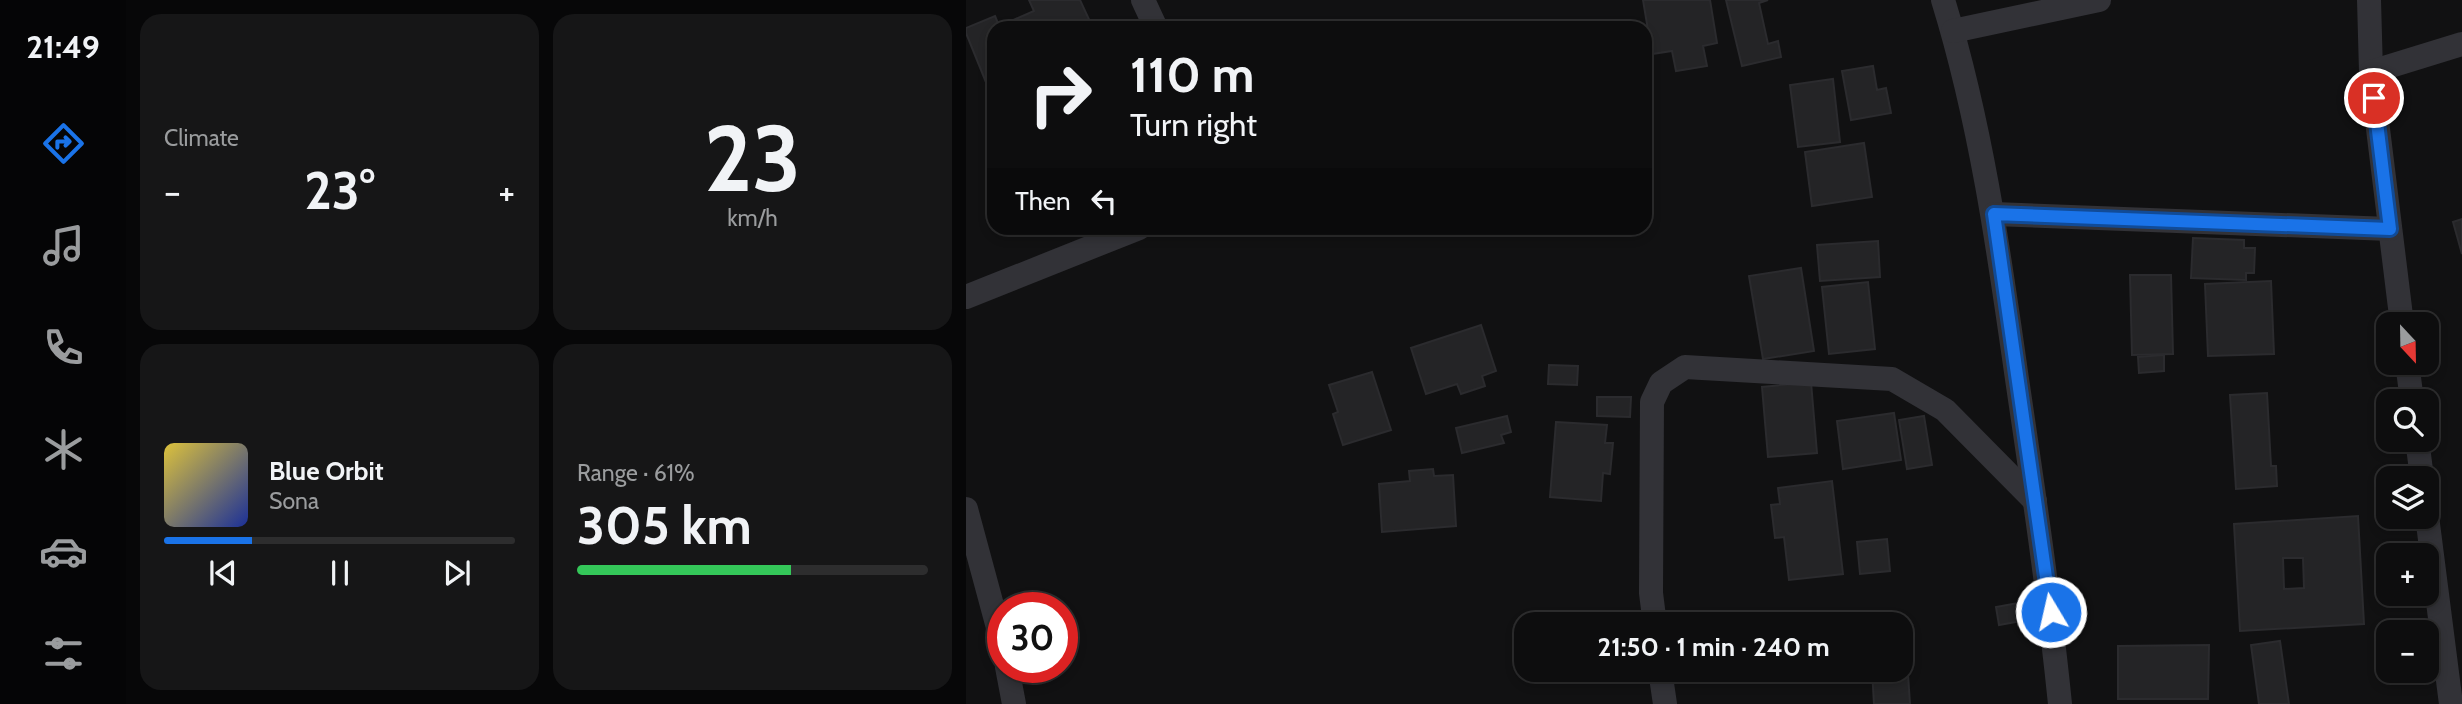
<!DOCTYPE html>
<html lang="en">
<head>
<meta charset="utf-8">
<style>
	:root { --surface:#0d0d0e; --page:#161617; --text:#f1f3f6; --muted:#9a9c9e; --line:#2d2d2e; --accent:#1a73e8 }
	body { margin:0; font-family:Cabin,sans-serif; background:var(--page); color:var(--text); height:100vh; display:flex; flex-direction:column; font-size:26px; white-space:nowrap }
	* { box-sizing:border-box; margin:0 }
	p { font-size:23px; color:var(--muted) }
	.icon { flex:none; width:38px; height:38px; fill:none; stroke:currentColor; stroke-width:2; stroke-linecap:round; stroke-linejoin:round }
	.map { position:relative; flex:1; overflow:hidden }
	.sheet { display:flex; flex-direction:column; gap:14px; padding:14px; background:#070708; width:840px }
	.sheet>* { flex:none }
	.banner { position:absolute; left:21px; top:21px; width:665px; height:214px; border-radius:21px; box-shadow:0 4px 10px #0003,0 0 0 2px var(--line); background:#0d0d0e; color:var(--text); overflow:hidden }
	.needle { width:46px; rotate:158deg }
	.buttons { position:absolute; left:1410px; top:312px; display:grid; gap:14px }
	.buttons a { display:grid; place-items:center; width:63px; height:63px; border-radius:14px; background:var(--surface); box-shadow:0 4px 10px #0003,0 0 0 2px var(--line); font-size:35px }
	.speed { position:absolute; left:21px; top:592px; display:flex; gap:14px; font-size:35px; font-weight:700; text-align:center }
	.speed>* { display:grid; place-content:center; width:91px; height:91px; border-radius:50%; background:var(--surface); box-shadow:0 4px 10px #0003,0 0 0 2px var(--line); line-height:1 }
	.speed .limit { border:10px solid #d22; background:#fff; color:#111 }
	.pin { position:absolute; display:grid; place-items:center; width:60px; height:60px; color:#fff; margin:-30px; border:4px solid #fff; border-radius:50%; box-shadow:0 2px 7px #0007 }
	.me { position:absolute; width:77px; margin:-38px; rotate:351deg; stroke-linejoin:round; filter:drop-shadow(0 0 5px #0008) }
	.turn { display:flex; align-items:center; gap:24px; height:147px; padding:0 28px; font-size:32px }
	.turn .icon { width:91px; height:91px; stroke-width:2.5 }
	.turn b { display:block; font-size:49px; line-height:60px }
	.then { display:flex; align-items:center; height:66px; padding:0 28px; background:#0003; gap:14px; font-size:26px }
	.big { font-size:52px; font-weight:700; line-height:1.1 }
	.sheet .card { flex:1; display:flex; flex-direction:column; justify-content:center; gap:10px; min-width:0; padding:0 24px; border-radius:21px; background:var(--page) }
	.sheet .dial { align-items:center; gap:0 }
	.dial b { font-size:91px; line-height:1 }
	.song { display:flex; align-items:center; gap:21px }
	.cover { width:84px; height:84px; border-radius:10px; background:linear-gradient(135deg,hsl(50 70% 55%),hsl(230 70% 35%)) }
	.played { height:7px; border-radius:4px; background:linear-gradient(90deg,var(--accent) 25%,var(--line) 25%) }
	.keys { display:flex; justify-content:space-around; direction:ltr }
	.heat { display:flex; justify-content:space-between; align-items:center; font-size:38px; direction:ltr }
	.charge { height:10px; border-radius:5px; background:linear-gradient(90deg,#34c759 61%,var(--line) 0) }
	.sheet .tiles { flex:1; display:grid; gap:14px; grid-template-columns:repeat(2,1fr) }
	.trip { position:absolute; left:548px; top:612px; width:399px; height:70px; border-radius:21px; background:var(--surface); box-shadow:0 4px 10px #0003,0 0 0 2px var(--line); font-weight:700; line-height:70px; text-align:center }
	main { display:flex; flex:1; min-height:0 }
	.dock { display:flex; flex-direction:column; width:126px; justify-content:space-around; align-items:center; background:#050506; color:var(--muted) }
	.dock .icon { width:49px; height:49px }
	.dock .current { color:var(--accent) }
	.dock b { font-size:32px; color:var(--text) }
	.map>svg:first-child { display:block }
</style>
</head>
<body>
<main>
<nav class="dock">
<b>21:49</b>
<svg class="icon current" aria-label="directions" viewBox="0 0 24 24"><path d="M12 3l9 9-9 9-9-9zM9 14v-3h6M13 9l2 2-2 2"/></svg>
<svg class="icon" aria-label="music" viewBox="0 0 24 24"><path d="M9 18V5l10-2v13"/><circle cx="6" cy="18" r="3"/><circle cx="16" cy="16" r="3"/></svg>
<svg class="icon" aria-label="phone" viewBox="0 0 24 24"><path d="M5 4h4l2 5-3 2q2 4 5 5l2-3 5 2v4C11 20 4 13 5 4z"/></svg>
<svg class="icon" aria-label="climate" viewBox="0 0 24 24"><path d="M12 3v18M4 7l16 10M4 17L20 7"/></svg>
<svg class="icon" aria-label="car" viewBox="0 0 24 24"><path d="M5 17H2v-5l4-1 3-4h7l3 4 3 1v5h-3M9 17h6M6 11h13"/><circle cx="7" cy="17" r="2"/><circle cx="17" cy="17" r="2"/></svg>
<svg class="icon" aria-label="filters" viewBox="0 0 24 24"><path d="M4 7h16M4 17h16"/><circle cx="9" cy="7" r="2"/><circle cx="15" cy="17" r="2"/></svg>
</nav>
<section class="sheet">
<div class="tiles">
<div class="card"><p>Climate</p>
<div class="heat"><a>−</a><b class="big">23°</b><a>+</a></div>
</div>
<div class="card dial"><b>23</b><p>km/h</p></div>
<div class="card">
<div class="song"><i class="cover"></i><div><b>Blue Orbit</b><p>Sona</p></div></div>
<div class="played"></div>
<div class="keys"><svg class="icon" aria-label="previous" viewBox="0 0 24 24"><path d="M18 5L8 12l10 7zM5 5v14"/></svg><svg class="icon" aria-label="pause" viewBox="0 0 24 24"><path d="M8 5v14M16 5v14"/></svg><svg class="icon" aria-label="next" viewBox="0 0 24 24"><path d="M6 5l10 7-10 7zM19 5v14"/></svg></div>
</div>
<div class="card"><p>Range · 61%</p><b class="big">305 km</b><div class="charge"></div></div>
</div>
</section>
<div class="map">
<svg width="1496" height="704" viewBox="0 0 1496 704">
	<rect width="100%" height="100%" fill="#111112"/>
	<g fill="#242426" stroke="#2b2b2e" stroke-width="2" fill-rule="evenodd">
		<path d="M63,0h51l13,28h-79l-3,-7 23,-10z"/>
		<path d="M677,0h67l7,43 -14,3 4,20 -31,5 -4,-20 -20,3z"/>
		<path d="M760,0h42l-9,3 9,41 10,-3 3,16 -39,9z"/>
		<path d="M29,16l5,12h-6v74l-28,-69v-5z"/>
		<path d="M907,66l4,24 9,-2 5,25 -40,7 -9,-49z"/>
		<path d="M867,79l7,63 -42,5 -8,-62z"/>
		<path d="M898,143l8,54 -60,9 -7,-54z"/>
		<path d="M1496,219v35l-9,-32z"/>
		<path d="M1227,238l51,2v8h11l-1,25h-8v7l-55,-2z"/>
		<path d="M912,241l2,36 -60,4 -3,-36z"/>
		<path d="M835,268l13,83 -51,8 -14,-83z"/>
		<path d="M1164,275h41l2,79 -41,1z"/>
		<path d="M1305,281l3,73 -66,2 -3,-72z"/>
		<path d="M902,282l7,67 -46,5 -7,-67z"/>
		<path d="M515,325l15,46 -14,5 3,10 -24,8 -4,-10 -31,10 -15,-46z"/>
		<path d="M1198,355v16l-25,2 -1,-16z"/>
		<path d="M583,365l29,1 -1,19 -29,-1z"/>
		<path d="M406,372l19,58 -48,15 -10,-31 5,-2 -9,-27z"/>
		<path d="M845,382l6,71 -49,4 -6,-70z"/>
		<path d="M1301,393l4,73h5l1,20 -41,3 -6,-94z"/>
		<path d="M631,397h34l-1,20 -33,-1z"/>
		<path d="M928,413l7,47 -58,9 -6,-48z"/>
		<path d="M541,416l4,16 -10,3 3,8 -42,10 -6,-25z"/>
		<path d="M958,416l8,49 -25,4 -8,-49z"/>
		<path d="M590,422l51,3 -2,18h8l-3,31 -7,-1 -2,28 -51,-4z"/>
		<path d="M467,469l1,7 19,-1 3,51 -74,6 -3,-48 31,-3 -1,-10z"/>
		<path d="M866,481l11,93 -54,6 -5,-43 -9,1 -4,-33 9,-1 -2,-16z"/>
		<path d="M1392,516l6,108 -124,7 -6,-107zM1317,558h20l1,30 -20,1z"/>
		<path d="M921,539l3,32 -30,3 -3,-32z"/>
		<path d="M1058,602l3,18 -28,5 -3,-18z"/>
		<path d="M1314,641l9,63h-30l-8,-59z"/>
		<path d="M934,645h6l4,59h-36l-2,-34h28z"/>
		<path d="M1243,645l-1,54h-90v-53z"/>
	</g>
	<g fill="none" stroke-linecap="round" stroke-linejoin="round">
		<g stroke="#323237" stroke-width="24">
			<path d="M177,0l13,28"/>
			<path d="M977,0c38,123 56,252 74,379 16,108 32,216 43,325"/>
			<path d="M1403,0l2,72 31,252"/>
			<path d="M987,31l146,-31"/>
			<path d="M1405,72l91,-28"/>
			<path d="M1028,214l396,15"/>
			<path d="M0,297l173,-69"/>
			<path d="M1441,362l5,39"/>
			<path d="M1451,439l5,39"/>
			<path d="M0,509l37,137"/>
			<path d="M1461,516l24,188"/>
			<path d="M689,625l-4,-32 1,-191 9,-19 24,-16 207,12 53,31 90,91"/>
			<path d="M41,667l7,37"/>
			<path d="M694,670l5,34"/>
		</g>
	</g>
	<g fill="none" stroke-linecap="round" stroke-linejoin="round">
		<g stroke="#114b97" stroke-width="18">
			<path id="route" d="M1085,612l-57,-398 396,15 -16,-131"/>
		</g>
		<use href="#route" stroke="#1a73e8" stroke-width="12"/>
	</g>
</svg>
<div class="buttons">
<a><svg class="needle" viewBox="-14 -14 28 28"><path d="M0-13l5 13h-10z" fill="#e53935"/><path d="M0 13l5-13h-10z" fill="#9a9c9e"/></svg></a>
<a><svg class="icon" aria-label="search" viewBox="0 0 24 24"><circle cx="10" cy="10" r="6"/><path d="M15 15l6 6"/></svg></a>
<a><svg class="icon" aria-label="layers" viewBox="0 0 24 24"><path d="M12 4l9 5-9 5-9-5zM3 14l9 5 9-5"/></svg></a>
<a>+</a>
<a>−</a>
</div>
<div class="speed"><div class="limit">30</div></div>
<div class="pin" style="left:1408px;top:98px;background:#d93025"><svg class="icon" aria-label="arrive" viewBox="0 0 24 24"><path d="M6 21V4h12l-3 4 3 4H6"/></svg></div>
<svg class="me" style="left:1085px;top:612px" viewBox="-20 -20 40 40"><circle r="17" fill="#1a73e8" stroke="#fff" stroke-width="3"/><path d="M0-11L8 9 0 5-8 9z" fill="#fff"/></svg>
<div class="trip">21:50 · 1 min · 240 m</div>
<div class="banner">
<div class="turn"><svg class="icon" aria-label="right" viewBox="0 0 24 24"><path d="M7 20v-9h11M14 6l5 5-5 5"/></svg><div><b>110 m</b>Turn right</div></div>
<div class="then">Then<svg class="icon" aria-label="left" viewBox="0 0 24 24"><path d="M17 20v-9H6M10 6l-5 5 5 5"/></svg></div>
</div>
</div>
</main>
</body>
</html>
